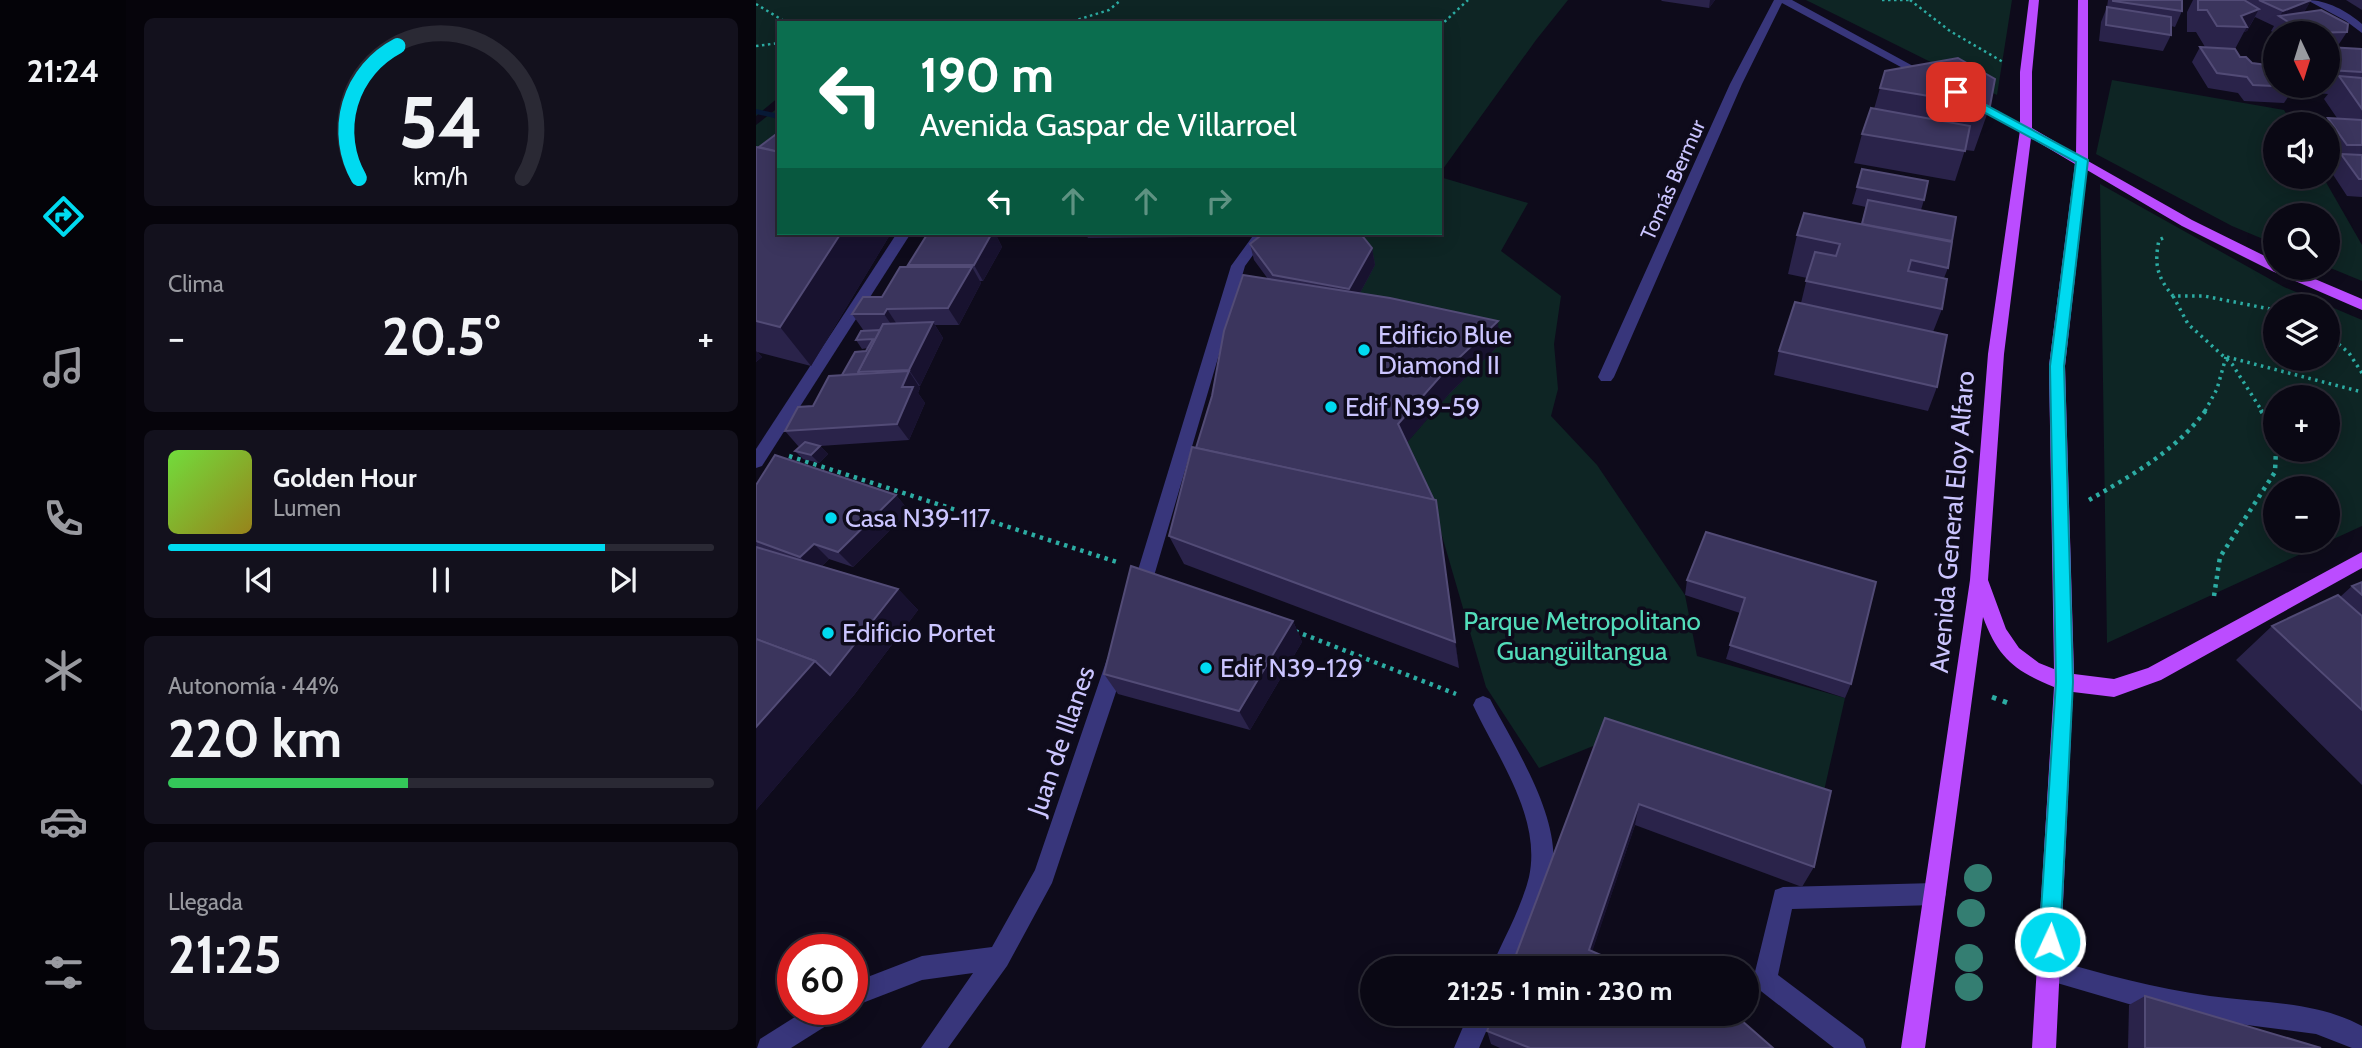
<!DOCTYPE html>
<html lang="es">
<head>
<meta charset="utf-8">
<style>
	:root { --surface:#0a0814; --page:#13111d; --text:#f1f3f6; --muted:#999aa0; --line:#2a2934; --accent:#00daf0 }
	body { margin:0; font-family:Cabin,sans-serif; background:var(--page); color:var(--text); height:100vh; display:flex; flex-direction:column; font-size:26px; white-space:nowrap }
	* { box-sizing:border-box; margin:0 }
	p { font-size:23px; color:var(--muted) }
	.icon { flex:none; width:38px; height:38px; fill:none; stroke:currentColor; stroke-width:2; stroke-linecap:round; stroke-linejoin:round }
	.map { position:relative; flex:1; overflow:hidden }
	.drawer { display:flex; flex-direction:column; gap:18px; padding:18px; background:#06040b; width:630px }
	.drawer>* { flex:none }
	.top-card { position:absolute; left:21px; top:21px; width:665px; height:214px; border-radius:0px; box-shadow:0 4px 18px #0003,0 0 0 2px var(--line); background:#0b6e4f; color:#fff; overflow:hidden }
	.needle { width:46px; rotate:176deg }
	.controls { position:absolute; left:1507px; top:21px; display:grid; gap:14px }
	.controls a { display:grid; place-items:center; width:77px; height:77px; border-radius:50%; background:var(--surface); box-shadow:0 4px 18px #0003,0 0 0 2px var(--line); font-size:35px }
	.speed { position:absolute; left:21px; top:934px; display:flex; gap:14px; font-size:35px; font-weight:700; text-align:center }
	.speed>* { display:grid; place-content:center; width:91px; height:91px; border-radius:50%; background:var(--surface); box-shadow:0 4px 18px #0003,0 0 0 2px var(--line); line-height:1 }
	.speed .limit { border:10px solid #d22; background:#fff; color:#111 }
	.pin { position:absolute; display:grid; place-items:center; width:60px; height:60px; color:#fff; margin:-30px; border-radius:14px; box-shadow:0 4px 10px #0006 }
	.me { position:absolute; width:77px; margin:-38px; rotate:3deg; stroke-linejoin:round; filter:drop-shadow(0 0 5px #0008) }
	.turn { display:flex; align-items:center; gap:24px; height:147px; padding:0 28px; font-size:32px }
	.turn .icon { width:91px; height:91px; stroke-width:2.5 }
	.turn b { display:block; font-size:49px; line-height:60px }
	.lanes { display:flex; align-items:center; height:66px; padding:0 28px; background:#0003; justify-content:center; gap:35px; direction:ltr }
	.lanes .off { opacity:.35 }
	.big { font-size:52px; font-weight:700; line-height:1.1 }
	.drawer .widget { flex:1; display:flex; flex-direction:column; justify-content:center; gap:10px; min-width:0; padding:0 24px; border-radius:10px; background:var(--page) }
	.drawer .dial { align-items:center; gap:0 }
	.dial svg { height:182px; overflow:visible; fill:none; stroke:var(--line); stroke-width:7; stroke-linecap:round; text-anchor:middle }
	.dial text { fill:var(--text); stroke:none }
	.song { display:flex; align-items:center; gap:21px }
	.cover { width:84px; height:84px; border-radius:10px; background:linear-gradient(135deg,hsl(100 70% 55%),hsl(50 70% 35%)) }
	.played { height:7px; border-radius:4px; background:linear-gradient(90deg,var(--accent) 80%,var(--line) 80%) }
	.keys { display:flex; justify-content:space-around; direction:ltr }
	.heat { display:flex; justify-content:space-between; align-items:center; font-size:38px; direction:ltr }
	.charge { height:10px; border-radius:5px; background:linear-gradient(90deg,#34c759 44%,var(--line) 0) }
	.trip { position:absolute; left:604px; top:956px; width:399px; height:70px; border-radius:35px; background:var(--surface); box-shadow:0 4px 18px #0003,0 0 0 2px var(--line); font-weight:700; line-height:70px; text-align:center }
	main { display:flex; flex:1; min-height:0 }
	.tab-bar { display:flex; flex-direction:column; width:126px; justify-content:space-around; align-items:center; background:#040308; color:var(--muted) }
	.tab-bar .icon { width:49px; height:49px }
	.tab-bar .active { color:var(--accent) }
	.tab-bar b { font-size:32px; color:var(--text) }
	.map>svg:first-child { display:block }
</style>
</head>
<body>
<main>
<nav class="tab-bar">
<b>21:24</b>
<svg class="icon active" aria-label="directions" viewBox="0 0 24 24"><path d="M12 3l9 9-9 9-9-9zM9 14v-3h6M13 9l2 2-2 2"/></svg>
<svg class="icon" aria-label="music" viewBox="0 0 24 24"><path d="M9 18V5l10-2v13"/><circle cx="6" cy="18" r="3"/><circle cx="16" cy="16" r="3"/></svg>
<svg class="icon" aria-label="phone" viewBox="0 0 24 24"><path d="M5 4h4l2 5-3 2q2 4 5 5l2-3 5 2v4C11 20 4 13 5 4z"/></svg>
<svg class="icon" aria-label="climate" viewBox="0 0 24 24"><path d="M12 3v18M4 7l16 10M4 17L20 7"/></svg>
<svg class="icon" aria-label="car" viewBox="0 0 24 24"><path d="M5 17H2v-5l4-1 3-4h7l3 4 3 1v5h-3M9 17h6M6 11h13"/><circle cx="7" cy="17" r="2"/><circle cx="17" cy="17" r="2"/></svg>
<svg class="icon" aria-label="filters" viewBox="0 0 24 24"><path d="M4 7h16M4 17h16"/><circle cx="9" cy="7" r="2"/><circle cx="15" cy="17" r="2"/></svg>
</nav>
<section class="drawer">
<div class="widget dial"><svg viewBox="0 0 100 80">
<path d="M14 69A42 42 0 1 1 86 69"/>
<path d="M14 69A42 42 0 0 1 31 11" stroke="#00daf0"/>
<text x="50" y="56" font-size="32" font-weight="700">54</text>
<text x="50" y="72" font-size="11">km/h</text>
</svg></div>
<div class="widget"><p>Clima</p>
<div class="heat"><a>−</a><b class="big">20.5°</b><a>+</a></div>
</div>
<div class="widget">
<div class="song"><i class="cover"></i><div><b>Golden Hour</b><p>Lumen</p></div></div>
<div class="played"></div>
<div class="keys"><svg class="icon" aria-label="previous" viewBox="0 0 24 24"><path d="M18 5L8 12l10 7zM5 5v14"/></svg><svg class="icon" aria-label="pause" viewBox="0 0 24 24"><path d="M8 5v14M16 5v14"/></svg><svg class="icon" aria-label="next" viewBox="0 0 24 24"><path d="M6 5l10 7-10 7zM19 5v14"/></svg></div>
</div>
<div class="widget"><p>Autonomía · 44%</p><b class="big">220 km</b><div class="charge"></div></div>
<div class="widget"><p>Llegada</p><b class="big">21:25</b></div>
</section>
<div class="map">
<svg width="1606" height="1048" viewBox="0 0 1606 1048">
	<rect width="100%" height="100%" fill="#0e0b1b"/>
	<g fill="#0e2524" fill-rule="evenodd">
		<path d="M0,0h812l-32,40 -96,133v-150h-661v74l-23,19z"/>
		<path d="M1050,0h206l-15,95z"/>
		<path d="M1356,80l172,30 9,14h-18v53h48l39,68v36l-34,-14v-52h-53v29l-43,-18 -136,-72z"/>
		<path d="M23,107v50l-23,19v-51z"/>
		<path d="M684,177l88,26 -27,48 60,45 -7,48 4,45 -7,27 46,49 88,130 12,61 148,42 -26,115 -216,-71 -64,26 -53,-81 -46,-158 -37,-82 46,-53 -96,-88 -2,-73h89z"/>
		<path d="M1344,184l184,103 78,33v206l-255,117zM1572,306v53h-53v-53zM1572,397v53h-53v-53zM1572,488v53h-53v-53z"/>
	</g>
	<g fill="none" stroke-linecap="round" stroke-linejoin="round">
		<path fill="#081a37" fill-rule="evenodd" d="M0,109l23,5v5l-23,-5z"/>
		<g stroke="#2caca3" stroke-width="2.5" stroke-dasharray="2.5 3.5" stroke-linecap="butt">
			<path d="M1126,0h30"/>
			<path d="M1154,0l40,31 53,31"/>
			<path d="M0,4l28,17 20,2"/>
			<path d="M311,23l42,-13 12,-10"/>
			<path d="M684,26l28,-26"/>
			<path d="M0,46l23,-3"/>
		</g>
		<g stroke="#2caca3" stroke-width="3.5" stroke-dasharray="2.5 4.5" stroke-linecap="butt">
			<path d="M1407,238l-4,2c-5,24 -2,37 14,56h31l71,14"/>
			<path d="M1417,296l15,28 44,40 30,47"/>
			<path d="M1572,335l21,18 13,20"/>
			<path d="M1471,357l135,35"/>
			<path d="M1449,411l12,-22 9,-32"/>
		</g>
		<g stroke="#2caca3" stroke-width="4.5" stroke-dasharray="3.5 5" stroke-linecap="butt">
			<path d="M1505,410l14,31"/>
			<path d="M33,456l331,107"/>
			<path d="M1333,500c43,-25 87,-49 117,-90"/>
			<path d="M1458,596l6,-39 55,-85 1,-22"/>
			<path d="M539,631l161,63"/>
		</g>
		<path stroke="#2caca3" stroke-width="5" stroke-dasharray="4.5 7" stroke-linecap="butt" d="M1236,697l19,7"/>
		<g fill="#38367b" fill-rule="evenodd">
			<path d="M1018,0h18l143,78 -10,2 -143,-77 -40,81 -128,293 -3,4h-10l-3,-4 132,-293z"/>
			<path d="M1551,0c20,0 40,11 55,24v9l-16,-12z"/>
			<path d="M1209,98h8l59,32 -10,3 -57,-31z"/>
			<path d="M141,233h14l-149,233 -6,2v-19z"/>
			<path d="M499,233h14l-24,33 -96,327 -2,5 -7,3 -7,-3 -2,-5 100,-327z"/>
			<path d="M361,651l7,2 3,6 -75,224 -45,83 -59,82h-27l52,-75 -51,7 -70,27v-24l70,-27 70,-9 43,-77 72,-211 3,-6z"/>
			<path d="M727,696l7,3c24,47 69,114 63,169 -4,35 -24,68 -38,100h-24c13,-30 30,-59 38,-91 13,-60 -32,-120 -56,-172l3,-6z"/>
			<path d="M1179,883l8,3 3,8 -3,8 -8,3 -143,4 -14,66 85,64 3,9h-32l-77,-60 -4,-8 22,-90 8,-3z"/>
			<path d="M1292,958c53,16 107,30 162,38 51,7 106,5 152,30v22h-10l-36,-14 -108,-14 -69,-13 -99,-29 -4,-8 4,-8z"/>
			<path d="M50,1010h34l-3,9 -46,29h-34l3,-9z"/>
			<path d="M713,1013h25l-15,35h-25z"/>
		</g>
		<path fill="#bb4cff" fill-rule="evenodd" d="M1273,0h10l-7,72v56l44,26 2,-154h10v161l104,59 83,41v7h14l73,31v11l-90,-39 -90,-45 -95,-56 -22,196 9,308 40,5 34,-11 214,-116v16l-201,112 -47,17 -41,-5 -17,356h-24l22,-361c-39,-16 -56,-29 -71,-70l-58,431h-24l69,-468 18,-226 32,-224v-58zM1275,138l44,26 -26,202 5,303 -15,-6 -20,-15 -13,-19 -18,-49 16,-226z"/>
	</g>
	<g fill="#347e72">
		<circle cx="1222" cy="878" r="14"/>
		<circle cx="1215" cy="913" r="14"/>
		<circle cx="1213" cy="958" r="14"/>
		<circle cx="1213" cy="987" r="14"/>
	</g>
	<g fill="#2a234a" fill-rule="evenodd">
		<path d="M905,0h54l-6,8 -47,-7z"/>
		<path d="M1352,0h74v11l-7,16 -4,-1v9l-8,16 -64,-10 2,-19 6,-15z"/>
		<path d="M1437,0h118l-7,12 43,20 -10,15 25,2v148l-15,-1 -17,-26 1,-2 -3,-5v-39h-5l5,-6h9l-13,-19 4,-5 -36,-3 -8,12 -40,-2 -6,-8 -30,-5 -16,-26 8,-15h5l-9,-15h-9v-20zM1499,17l19,9 -3,5 4,3v-1h53v53h-53v-34l-7,13 -16,-2 -12,-6 -5,-8 9,-17 3,-1z"/>
		<path d="M1590,0h16v10z"/>
		<path d="M1124,88l110,18 -16,45 -9,-1 -10,31 -101,-18 8,-29 12,-25z"/>
		<path d="M0,147l23,86h112l-80,133 -54,-14 5,5 -6,5z"/>
		<path d="M1101,187l67,13 -3,10 27,58 -4,10 -2,31 -9,23 4,55 -9,24 -154,-36 5,-24 22,-48 6,-25 -19,-4 9,-39 64,-11 5,-17 -14,-3z"/>
		<path d="M164,233h75l7,14 -19,34h-3l1,2 -22,42h-24l8,13 -23,48h-1l1,2 -2,5 7,10 -16,37 -89,6 8,8 -9,9 -16,-4 -8,-8 4,-4 -14,-16 28,-25 53,-55 2,-3 -6,1 -6,-9 8,-9 -12,-17 30,-17 28,-30 -2,-2 19,-30h-6z"/>
		<path d="M329,233h111l-3,4 -105,1z"/>
		<path d="M494,244l122,4 3,17 -15,28 139,52 -50,49 -42,48 27,58h2l23,168 -275,-104 -15,-28 27,-88 72,-169 -14,-19z"/>
		<path d="M0,485l140,10 13,16 -56,56 -24,-8 -7,7 76,23 20,21 -64,85 -98,115z"/>
		<path d="M931,580l189,2 -25,102 -6,14 -119,-39 14,-46 -55,-18z"/>
		<path d="M1606,582v203l-126,-125 36,-34 68,-29 12,-11z"/>
		<path d="M537,621l9,21 -52,88 -132,-36 -14,-20z"/>
		<path d="M849,718l209,149 -12,20 -167,-62 -43,126 -81,17z"/>
		<path d="M1389,996l176,52h-193l1,-43z"/>
		<path d="M731,1031l286,17h-273l-9,-4z"/>
	</g>
	<g fill="#18122f">
		<path d="M954,0h5l-6,8z"/>
		<path d="M1555,0l-9,16h-22l3,-5z"/>
		<path d="M1503,9l-12,22 -3,1 3,-5 -6,-11z"/>
		<path d="M85,233h50l-80,133 -31,-39z"/>
		<path d="M236,233h3l7,14 -19,34 -9,-16z"/>
		<path d="M616,248l3,17 -22,41 -4,-17z"/>
		<path d="M216,267l9,16 -22,42 -11,-17z"/>
		<path d="M131,309l11,17 -3,4 -11,-16z"/>
		<path d="M742,321l1,24 -50,49 -46,53 -5,-23 48,-54z"/>
		<path d="M177,322l10,16 -23,48 -11,-16z"/>
		<path d="M0,351l6,6 -6,5z"/>
		<path d="M153,371l11,17 -2,5 7,10 -16,37 -12,-16 5,-37z"/>
		<path d="M64,446l8,8 -9,9 -8,-8z"/>
		<path d="M140,495l13,16 -56,56 -15,-15z"/>
		<path d="M680,500l4,29 19,139 -4,-26z"/>
		<path d="M58,544l15,15 -13,13 -16,-15z"/>
		<path d="M142,589l20,21 -64,85 -98,115v-83l59,-66z"/>
		<path d="M537,621l9,21 -52,88 -11,-19z"/>
		<path d="M883,804l-4,21 -48,142 2,-17z"/>
	</g>
	<g fill="#3b355d" stroke="#524b76" stroke-width="2">
		<path d="M1357,0h69v11l-69,-10z"/>
		<path d="M1442,0h46l15,9 -18,7 6,11 -30,-1 -10,-16h-9z"/>
		<path d="M1503,0h52l-28,11z"/>
		<path d="M1351,7l64,10v18l-65,-10z"/>
		<path d="M1565,10l27,14 -1,8 -42,1 -26,-17z"/>
		<path d="M1444,47l35,2 5,8h6l6,6 15,2 8,8v13h18l1,1 -41,-2 -6,-8 -30,-4z"/>
		<path d="M1572,47l34,2v23l-34,-2z"/>
		<path d="M1202,58l37,21 -5,27 -110,-18 5,-17z"/>
		<path d="M1583,76l23,2v31z"/>
		<path d="M1115,108l99,18 -5,25 -103,-17z"/>
		<path d="M1572,118l34,2v25h-15z"/>
		<path d="M23,132v20l-20,-5z"/>
		<path d="M0,147l23,5v81h62l-61,94 -24,-6z"/>
		<path d="M1585,154l21,1v24h-3z"/>
		<path d="M1106,169l66,12 -4,19 -67,-13z"/>
		<path d="M1112,200l88,17 -4,24 -90,-17z"/>
		<path d="M1048,213l148,29 -4,26 -37,-8 -3,11 39,8 -5,30 -136,-28 9,-29 21,4 4,-12 -43,-9z"/>
		<path d="M172,233h64l-18,32h-66z"/>
		<path d="M508,233h96l12,15 -23,41 -76,-14 -23,-31z"/>
		<path d="M144,267h72l-24,41 -61,1 -3,5h-32l11,-17h19z"/>
		<path d="M487,275l147,23 108,23 -52,49 -48,54 36,76 -238,-52 16,-52 12,-65z"/>
		<path d="M1039,302l152,33 -10,52 -158,-36z"/>
		<path d="M177,322l-24,48 -51,2 25,-48z"/>
		<path d="M124,330l-22,42 2,2 -18,1 13,-23 11,-1 7,-12 -17,1 5,-9z"/>
		<path d="M153,371l-7,16h11l-16,37 -112,7 13,-24 15,-1 16,-30z"/>
		<path d="M49,442l15,4 -9,9 -16,-4z"/>
		<path d="M436,447l244,53 19,142 -286,-106z"/>
		<path d="M19,455l121,40 -58,57 -24,-8 -14,13 -44,-16v-56z"/>
		<path d="M950,532l170,50 -25,102 -121,-39 15,-47 -58,-18z"/>
		<path d="M0,547l142,42 -68,86 -15,-14 -59,-22z"/>
		<path d="M375,566l162,55 -54,90 -135,-37z"/>
		<path d="M1606,582v13l-10,-9z"/>
		<path d="M1582,595l24,21v94l-90,-84z"/>
		<path d="M0,639l59,22 -59,66z"/>
		<path d="M849,718l226,73 -17,76 -175,-63 -50,146 42,18h-120z"/>
		<path d="M1389,996l176,52h-176z"/>
		<path d="M738,1013h239l40,35h-243l-43,-17z"/>
	</g>
	<path fill="#00daf0" stroke="#008e9c" stroke-width="2" d="M1200,89l132,71 -24,206 9,316 -13,260 -3,8 -7,3 -8,-3 -3,-8 17,-260 -6,-316 26,-204 -124,-67 -1,-3z"/>
	<g fill="#00daf0" stroke="#0e0b1b" stroke-width="2.5">
		<circle cx="608" cy="350" r="7"/>
		<circle cx="575" cy="407" r="7"/>
		<circle cx="75" cy="518" r="7"/>
		<circle cx="72" cy="633" r="7"/>
		<circle cx="450" cy="668" r="7"/>
	</g>
	<g text-anchor="middle" stroke-width="7" stroke-linejoin="round" paint-order="stroke">
		<g font-size="21" fill="#cbc5ff" stroke="#0e0b1b">
			<text transform="translate(917 180) rotate(-66)" y="7">Tomás Bermur</text>
		</g>
		<g font-size="26" fill="#cbc5ff" stroke="#0e0b1b" text-anchor="start">
			<text x="622" y="344">Edificio Blue<tspan x="622" dy="30">Diamond II</tspan></text>
			<text x="589" y="416">Edif N39-59</text>
			<text x="89" y="527">Casa N39-117</text>
			<text x="86" y="642">Edificio Portet</text>
			<text x="464" y="677">Edif N39-129</text>
		</g>
		<g font-size="26" fill="#cbc5ff" stroke="#0e0b1b">
			<text transform="translate(1196 522) rotate(-85)" y="9">Avenida General Eloy Alfaro</text>
			<text transform="translate(305 741) rotate(-71)" y="9">Juan de Illanes</text>
		</g>
		<g font-size="26" fill="#53ddba" stroke="#0e0b1b">
			<text x="826" y="630">Parque Metropolitano<tspan x="826" dy="30">Guangüiltangua</tspan></text>
		</g>
	</g>
</svg>
<div class="controls">
<a><svg class="needle" viewBox="-14 -14 28 28"><path d="M0-13l5 13h-10z" fill="#e53935"/><path d="M0 13l5-13h-10z" fill="#999aa0"/></svg></a>
<a><svg class="icon" aria-label="sound" viewBox="0 0 24 24"><path d="M4 9h4l5-4v14l-5-4H4zM17 9q2 3 0 6"/></svg></a>
<a><svg class="icon" aria-label="search" viewBox="0 0 24 24"><circle cx="10" cy="10" r="6"/><path d="M15 15l6 6"/></svg></a>
<a><svg class="icon" aria-label="layers" viewBox="0 0 24 24"><path d="M12 4l9 5-9 5-9-5zM3 14l9 5 9-5"/></svg></a>
<a>+</a>
<a>−</a>
</div>
<div class="speed"><div class="limit">60</div></div>
<div class="pin" style="left:1200px;top:92px;background:#d93025"><svg class="icon" aria-label="arrive" viewBox="0 0 24 24"><path d="M6 21V4h12l-3 4 3 4H6"/></svg></div>
<svg class="me" style="left:1294px;top:942px" viewBox="-20 -20 40 40"><circle r="17" fill="#00daf0" stroke="#fff" stroke-width="3"/><path d="M0-11L8 9 0 5-8 9z" fill="#fff"/></svg>
<div class="trip">21:25 · 1 min · 230 m</div>
<div class="top-card">
<div class="turn"><svg class="icon" aria-label="left" viewBox="0 0 24 24"><path d="M17 20v-9H6M10 6l-5 5 5 5"/></svg><div><b>190 m</b>Avenida Gaspar de Villarroel</div></div>
<div class="lanes"><svg class="icon" aria-label="left" viewBox="0 0 24 24"><path d="M17 20v-9H6M10 6l-5 5 5 5"/></svg><svg class="icon off" aria-label="ahead" viewBox="0 0 24 24"><path d="M12 20V5M6 11l6-6 6 6"/></svg><svg class="icon off" aria-label="ahead" viewBox="0 0 24 24"><path d="M12 20V5M6 11l6-6 6 6"/></svg><svg class="icon off" aria-label="right" viewBox="0 0 24 24"><path d="M7 20v-9h11M14 6l5 5-5 5"/></svg></div>
</div>
</div>
</main>
</body>
</html>
